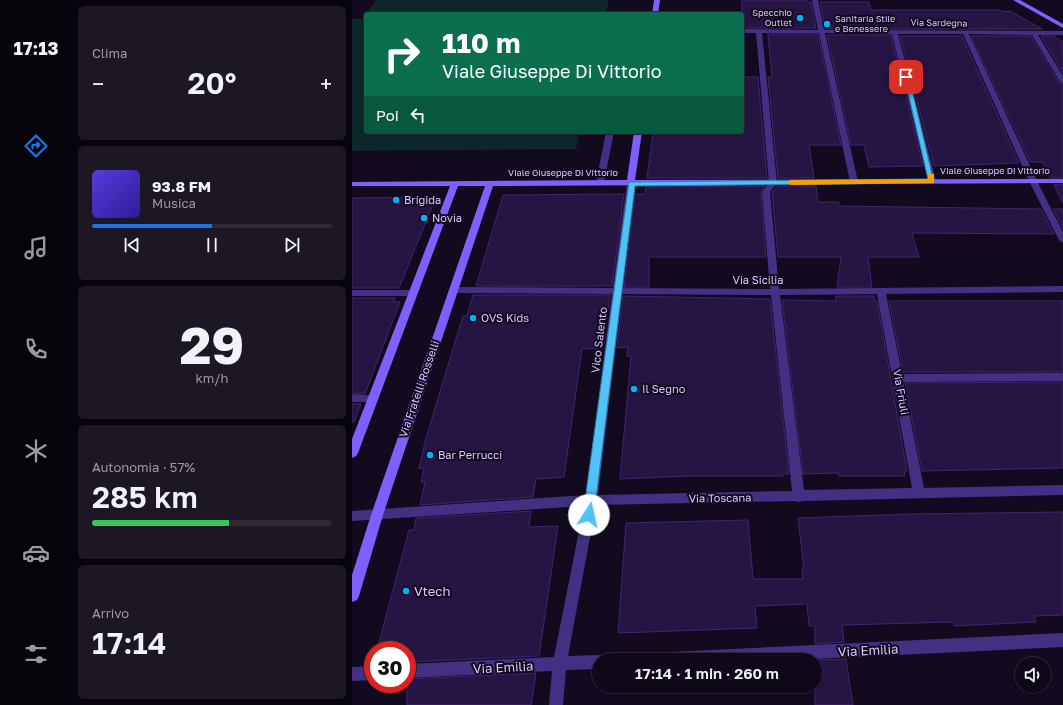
<!DOCTYPE html>
<html lang="it">
<head>
<meta charset="utf-8">
<style>
	:root { --surface:#0e0818; --page:#1c1625; --text:#f1f3f6; --muted:#9b9aa2; --line:#2e2937; --accent:#1a73e8 }
	body { margin:0; font-family:"Golos Text",sans-serif; background:var(--page); color:var(--text); height:100vh; display:flex; flex-direction:column; font-size:15px; white-space:nowrap }
	* { box-sizing:border-box; margin:0 }
	p { font-size:13px; color:var(--muted) }
	.icon { flex:none; width:22px; height:22px; fill:none; stroke:currentColor; stroke-width:2; stroke-linecap:round; stroke-linejoin:round }
	.map { position:relative; flex:1; overflow:hidden }
	.panel { display:flex; flex-direction:column; gap:6px; padding:6px; background:#08040d; width:280px }
	.panel>* { flex:none }
	.hud { position:absolute; left:12px; top:12px; width:380px; height:122px; border-radius:4px; box-shadow:0 1px 3px #0004,0 0 0 1px var(--line); background:#0b6e4f; color:#fff; overflow:hidden }
	.tools { position:absolute; left:663px; top:657px; display:grid; gap:8px }
	.tools a { display:grid; place-items:center; width:36px; height:36px; border-radius:50%; background:var(--surface); box-shadow:0 1px 3px #0004,0 0 0 1px var(--line); font-size:20px }
	.speed { position:absolute; left:12px; top:641px; display:flex; gap:8px; font-size:20px; font-weight:700; text-align:center }
	.speed>* { display:grid; place-content:center; width:52px; height:52px; border-radius:50%; background:var(--surface); box-shadow:0 1px 3px #0004,0 0 0 1px var(--line); line-height:1 }
	.speed .limit { border:6px solid #d22; background:#fff; color:#111 }
	.pin { position:absolute; display:grid; place-items:center; width:34px; height:34px; color:#fff; margin:-17px; border-radius:8px; box-shadow:0 2px 6px #0006 }
	.me { position:absolute; width:44px; margin:-22px; rotate:10deg; stroke-linejoin:round; filter:drop-shadow(0 0 3px #0008) }
	.turn { display:flex; align-items:center; gap:14px; height:84px; padding:0 12px; font-size:18px }
	.turn .icon { width:52px; height:52px; stroke-width:2.5 }
	.turn b { display:block; font-size:28px; line-height:34px }
	.then { display:flex; align-items:center; height:38px; padding:0 12px; background:#0003; gap:8px; font-size:15px }
	.big { font-size:30px; font-weight:600; line-height:1.1 }
	.panel .widget { flex:1; display:flex; flex-direction:column; justify-content:center; gap:6px; min-width:0; padding:0 14px; border-radius:6px; background:var(--page) }
	.panel .dial { align-items:center; gap:0 }
	.dial b { font-size:52px; line-height:1 }
	.song { display:flex; align-items:center; gap:12px }
	.cover { width:48px; height:48px; border-radius:6px; background:linear-gradient(135deg,hsl(250 70% 55%),hsl(250 70% 35%)) }
	.played { height:4px; border-radius:2px; background:linear-gradient(90deg,var(--accent) 50%,var(--line) 50%) }
	.keys { display:flex; justify-content:space-around; direction:ltr }
	.heat { display:flex; justify-content:space-between; align-items:center; font-size:22px; direction:ltr }
	.charge { height:6px; border-radius:3px; background:linear-gradient(90deg,#34c759 57%,var(--line) 0) }
	.trip { position:absolute; left:240px; top:653px; width:230px; height:40px; border-radius:20px; background:var(--surface); box-shadow:0 1px 3px #0004,0 0 0 1px var(--line); font-weight:600; line-height:40px; text-align:center }
	main { display:flex; flex:1; min-height:0 }
	.dock { display:flex; flex-direction:column; width:72px; justify-content:space-around; align-items:center; background:#06030a; color:var(--muted) }
	.dock .icon { width:28px; height:28px }
	.dock .on { color:var(--accent) }
	.dock b { font-size:18px; color:var(--text) }
	.map>svg:first-child { display:block }
</style>
</head>
<body>
<main>
<nav class="dock">
<b>17:13</b>
<svg class="icon on" aria-label="directions" viewBox="0 0 24 24"><path d="M12 3l9 9-9 9-9-9zM9 14v-3h6M13 9l2 2-2 2"/></svg>
<svg class="icon" aria-label="music" viewBox="0 0 24 24"><path d="M9 18V5l10-2v13"/><circle cx="6" cy="18" r="3"/><circle cx="16" cy="16" r="3"/></svg>
<svg class="icon" aria-label="phone" viewBox="0 0 24 24"><path d="M5 4h4l2 5-3 2q2 4 5 5l2-3 5 2v4C11 20 4 13 5 4z"/></svg>
<svg class="icon" aria-label="climate" viewBox="0 0 24 24"><path d="M12 3v18M4 7l16 10M4 17L20 7"/></svg>
<svg class="icon" aria-label="car" viewBox="0 0 24 24"><path d="M5 17H2v-5l4-1 3-4h7l3 4 3 1v5h-3M9 17h6M6 11h13"/><circle cx="7" cy="17" r="2"/><circle cx="17" cy="17" r="2"/></svg>
<svg class="icon" aria-label="filters" viewBox="0 0 24 24"><path d="M4 7h16M4 17h16"/><circle cx="9" cy="7" r="2"/><circle cx="15" cy="17" r="2"/></svg>
</nav>
<section class="panel">
<div class="widget"><p>Clima</p>
<div class="heat"><a>−</a><b class="big">20°</b><a>+</a></div>
</div>
<div class="widget">
<div class="song"><i class="cover"></i><div><b>93.8 FM</b><p>Musica</p></div></div>
<div class="played"></div>
<div class="keys"><svg class="icon" aria-label="previous" viewBox="0 0 24 24"><path d="M18 5L8 12l10 7zM5 5v14"/></svg><svg class="icon" aria-label="pause" viewBox="0 0 24 24"><path d="M8 5v14M16 5v14"/></svg><svg class="icon" aria-label="next" viewBox="0 0 24 24"><path d="M6 5l10 7-10 7zM19 5v14"/></svg></div>
</div>
<div class="widget dial"><b>29</b><p>km/h</p></div>
<div class="widget"><p>Autonomia · 57%</p><b class="big">285 km</b><div class="charge"></div></div>
<div class="widget"><p>Arrivo</p><b class="big">17:14</b></div>
</section>
<div class="map">
<svg width="711" height="705" viewBox="0 0 711 705">
	<rect width="100%" height="100%" fill="#120b20"/>
	<path fill="#0d272a" d="M24,0h233l-3,14h-240v118h214l-4,17 -224,2v-132h11z"/>
	<g fill="#261542" stroke="#402571">
		<path d="M390,0h65v2h4l5,26h-74z"/>
		<path d="M468,2h49l2,8h129l4,2 6,-1 32,18h-217z"/>
		<path d="M416,34h50l23,111h-32l5,33h-36l-10,-101h4z"/>
		<path d="M475,35h64l32,131 -54,1 -5,-22h-13z"/>
		<path d="M548,36h62l57,127 -85,3z"/>
		<path d="M619,36h60l28,47 4,2v93h-13l-8,-16h-12z"/>
		<path d="M689,36h13l9,6v31z"/>
		<path d="M390,77h16l9,101h-120l6,-46h89z"/>
		<path d="M711,184v19l-9,-18z"/>
		<path d="M413,186l-4,6 5,65h-117v30h-25l11,-93h10l1,-7z"/>
		<path d="M425,186h39l2,16h21v4l202,3 13,25 -142,-1 7,24h-51l4,30h-35l4,-30h-63l-6,-65z"/>
		<path d="M272,194l-12,92h-136l27,-91z"/>
		<path d="M84,197l-37,91h-47v-90z"/>
		<path d="M701,209h10v20z"/>
		<path d="M121,295h137l-7,53 -21,1 -18,128 -28,2 -3,18 -113,8 5,-23h-4l3,-13 -5,-1 7,-30 37,-122h4z"/>
		<path d="M271,296l147,3 19,175h-6v2h-94l-69,3 11,-123h-4l1,-9 -11,1z"/>
		<path d="M484,296h38v5h3l30,170h-3l1,5h-66v-3l-36,1 -21,-174 54,1z"/>
		<path d="M0,298h43l-2,4h7l-35,92 -13,-1z"/>
		<path d="M537,301h174v71h-160z"/>
		<path d="M711,382v86l-141,3 -17,-88z"/>
		<path d="M0,404h9l-7,18h-2z"/>
		<path d="M179,511l-2,16 29,-1 -19,130 -132,6v-12h-30l32,-120h5l2,-12z"/>
		<path d="M711,512v103l-29,1 2,6 -82,4 -1,-4 -111,3 2,17 -29,2v-18h-6l-2,-22 -52,2 2,22 -139,5 8,-110 122,-3 5,59h50l-1,-10h2l-6,-51 114,-4z"/>
		<path d="M494,659l7,46h-38v-45z"/>
		<path d="M184,673l-5,32h-124v-26z"/>
	</g>
	<g fill="none" stroke-linecap="round" stroke-linejoin="round">
		<g fill="#423183" fill-rule="evenodd">
			<path d="M254,132h8l-10,51 -4,2 -4,-2z"/>
			<path d="M0,394l24,2 1,3 -1,3h-24z"/>
		</g>
		<g fill="#423183" fill-rule="evenodd">
			<path d="M460,0h6l6,30 239,1v4h-25l25,41v8l-3,-2 -28,-47 -63,-1 68,147 26,51v11l-4,-3 -30,-59 -66,-147h-65l38,147 -4,2 -4,-2 -36,-147 -67,-1 33,149 -4,2 -4,-2 -31,-149h-57l15,150 -7,9 9,97 284,-3v6l-177,2 16,80 161,-1v8l-160,1 21,106 139,-3v10l-260,6 -4,1 -4,-1 -199,4 -28,151 31,-1 5,2 1,3h-6v9l-33,1 -3,35h-14l3,-34 -145,7v-14l147,-7 30,-151 -232,15v-10l234,-16 26,-201 -159,-1 -5,-3 5,-3 160,1 14,-105 4,-2 4,2 -13,105 148,1 -8,-97 7,-9 -13,-150h-14v-4l76,1zM270,294l149,1 21,196 -194,4zM525,294l35,194 -108,2 -24,-195z"/>
			<path d="M0,290h61l5,3 -5,3h-61z"/>
			<path d="M711,633v14l-271,13h-149l2,-5 5,-2z"/>
			<path d="M21,666v14l-21,1v-14z"/>
		</g>
		<g fill="#7e60ff" fill-rule="evenodd">
			<path d="M302,0h6l-2,14h-6z"/>
			<path d="M661,0h7l43,24v4z"/>
			<path d="M282,132h8l-7,48 428,-1v4l-570,3 -110,329 -24,81 -2,4 -5,2v-27l19,-60 114,-329h-27l-100,267 -2,3 -4,2v-19l98,-253h-98v-4l275,-2z"/>
		</g>
	</g>
	<path fill="#4fc3f7" stroke="#337fa1" d="M552,75l5,2 25,106 -299,3 -41,329 -2,3 -3,2 -4,-2 -2,-3 46,-333 299,-3z"/>
	<path fill="#f59e0b" d="M576,173l6,1v9l-143,2 -4,-3 4,-2 137,-1z"/>
	<g fill="#00b4f4" stroke="#120b20" stroke-width="1.5">
		<circle cx="448" cy="18" r="4"/>
		<circle cx="475" cy="24" r="4"/>
		<circle cx="44" cy="200" r="4"/>
		<circle cx="72" cy="218" r="4"/>
		<circle cx="121" cy="318" r="4"/>
		<circle cx="282" cy="389" r="4"/>
		<circle cx="78" cy="455" r="4"/>
		<circle cx="54" cy="591" r="4"/>
	</g>
	<g text-anchor="middle" stroke-width="4" stroke-linejoin="round" paint-order="stroke">
		<g font-size="9" fill="#d8c9ff" stroke="#120b20" text-anchor="end">
			<text x="440" y="16">Specchio<tspan x="440" dy="10">Outlet</tspan></text>
			<text x="483" y="22" text-anchor="start">Sanitaria Stile<tspan x="483" dy="10">e Benessere</tspan></text>
		</g>
		<g font-size="9" fill="#d8c9ff" stroke="#120b20">
			<text transform="translate(587 23) rotate(1)" y="3">Via Sardegna</text>
			<text x="643" y="174">Viale Giuseppe Di Vittorio</text>
			<text x="211" y="176">Viale Giuseppe Di Vittorio</text>
		</g>
		<g font-size="11" fill="#d8c9ff" stroke="#120b20" text-anchor="start">
			<text x="52" y="204">Brigida</text>
			<text x="80" y="222">Novia</text>
			<text x="129" y="322">OVS Kids</text>
			<text x="290" y="393">Il Segno</text>
			<text x="86" y="459">Bar Perrucci</text>
		</g>
		<g font-size="11" fill="#d8c9ff" stroke="#120b20">
			<text x="406" y="284">Via Sicilia</text>
			<text transform="translate(247 340) rotate(-83)" y="4">Vico Salento</text>
			<text transform="translate(67 389) rotate(-71)" y="4">Via Fratelli Rosselli</text>
			<text transform="translate(549 392) rotate(80)" y="4">Via Friuli</text>
			<text transform="translate(368 498) rotate(-1)" y="4">Via Toscana</text>
		</g>
		<g font-size="13" fill="#d8c9ff" stroke="#120b20" text-anchor="start">
			<text x="62" y="596">Vtech</text>
		</g>
		<g font-size="13" fill="#d8c9ff" stroke="#120b20">
			<text transform="translate(516 650) rotate(-3)" y="5">Via Emilia</text>
			<text transform="translate(151 667) rotate(-3)" y="5">Via Emilia</text>
		</g>
	</g>
</svg>
<div class="tools">
<a><svg class="icon" aria-label="sound" viewBox="0 0 24 24"><path d="M4 9h4l5-4v14l-5-4H4zM17 9q2 3 0 6"/></svg></a>
</div>
<div class="speed"><div class="limit">30</div></div>
<div class="pin" style="left:554px;top:77px;background:#d93025"><svg class="icon" aria-label="arrive" viewBox="0 0 24 24"><path d="M6 21V4h12l-3 4 3 4H6"/></svg></div>
<svg class="me" style="left:237px;top:515px" viewBox="-20 -20 40 40"><circle r="19" fill="#fff"/><path d="M0-13L10 11 0 6-10 11z" fill="#4fc3f7"/></svg>
<div class="trip">17:14 · 1 min · 260 m</div>
<div class="hud">
<div class="turn"><svg class="icon" aria-label="right" viewBox="0 0 24 24"><path d="M7 20v-9h11M14 6l5 5-5 5"/></svg><div><b>110 m</b>Viale Giuseppe Di Vittorio</div></div>
<div class="then">Poi<svg class="icon" aria-label="left" viewBox="0 0 24 24"><path d="M17 20v-9H6M10 6l-5 5 5 5"/></svg></div>
</div>
</div>
</main>
</body>
</html>
